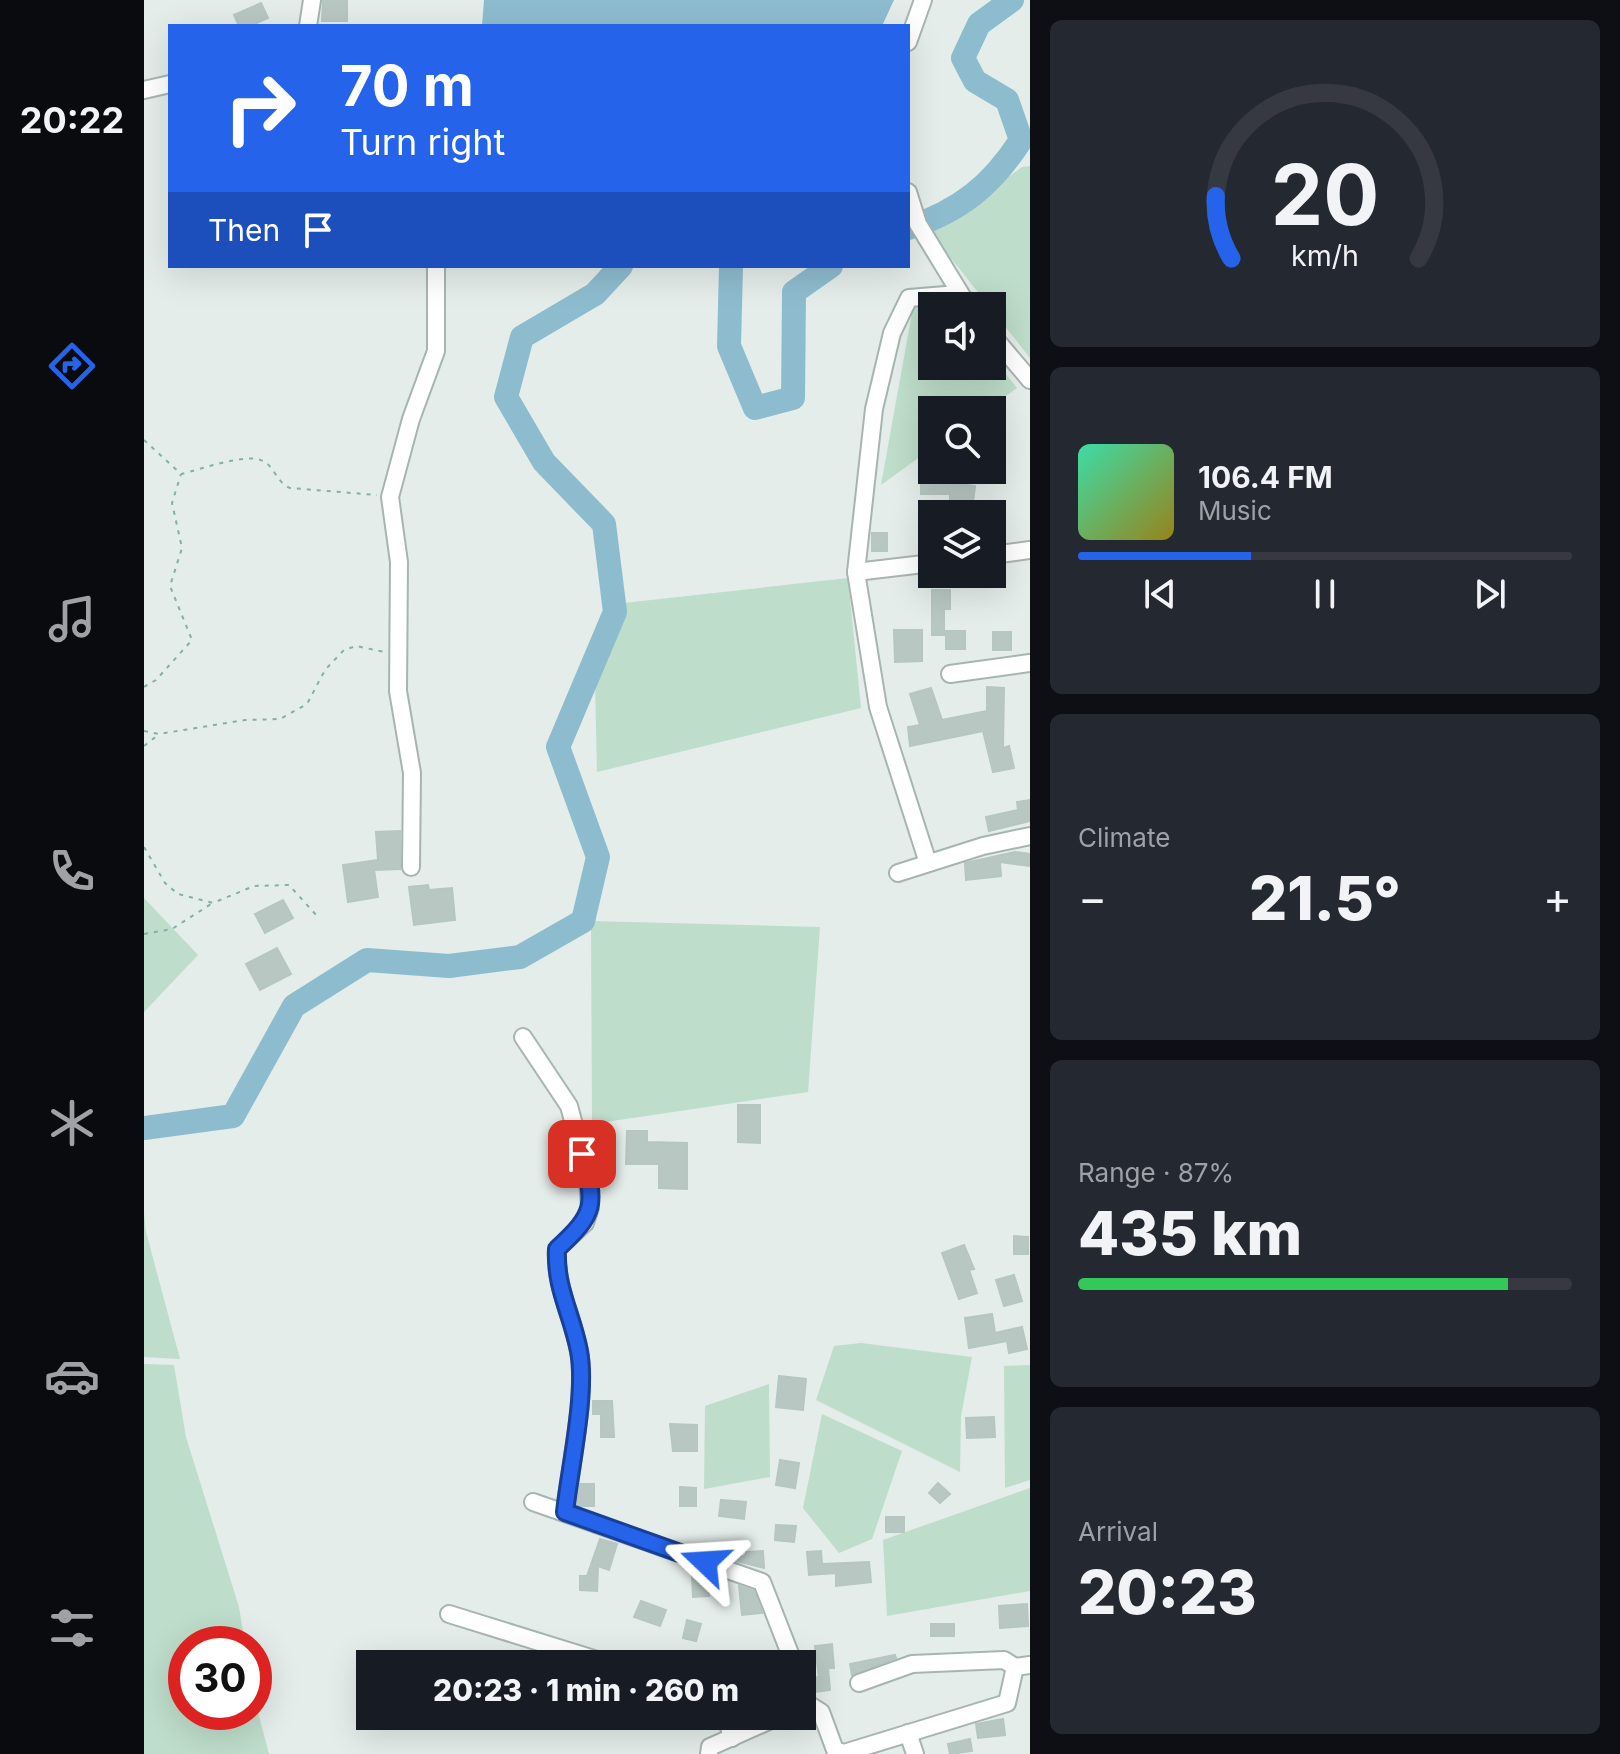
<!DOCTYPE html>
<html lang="en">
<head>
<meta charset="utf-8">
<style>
	:root { --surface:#171b24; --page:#242831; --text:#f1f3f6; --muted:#9ea1a6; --line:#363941; --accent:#2563eb }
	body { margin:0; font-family:Inter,sans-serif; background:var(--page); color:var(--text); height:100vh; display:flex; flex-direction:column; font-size:30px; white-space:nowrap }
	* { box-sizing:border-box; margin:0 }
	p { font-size:26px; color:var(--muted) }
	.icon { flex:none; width:44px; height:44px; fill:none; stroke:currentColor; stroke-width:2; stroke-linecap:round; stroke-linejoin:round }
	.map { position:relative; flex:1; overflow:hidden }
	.drawer { display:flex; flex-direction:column; gap:20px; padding:20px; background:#0d0f14; width:590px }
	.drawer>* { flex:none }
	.hud { position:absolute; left:24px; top:24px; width:742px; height:244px; border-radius:0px; box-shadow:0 8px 32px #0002; background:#2563eb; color:#fff; overflow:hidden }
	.controls { position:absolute; left:774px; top:292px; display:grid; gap:16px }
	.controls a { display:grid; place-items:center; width:88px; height:88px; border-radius:0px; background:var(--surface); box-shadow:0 8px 32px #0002; font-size:40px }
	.speed { position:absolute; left:24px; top:1626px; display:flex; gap:16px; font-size:40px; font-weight:700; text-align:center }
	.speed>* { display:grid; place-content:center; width:104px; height:104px; border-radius:50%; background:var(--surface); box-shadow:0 8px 32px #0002; line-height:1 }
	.speed .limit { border:12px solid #d22; background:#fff; color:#111 }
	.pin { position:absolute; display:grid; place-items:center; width:68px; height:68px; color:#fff; margin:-34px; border-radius:16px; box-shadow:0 4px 12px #0006 }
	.me { position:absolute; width:88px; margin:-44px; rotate:290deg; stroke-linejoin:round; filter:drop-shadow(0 0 6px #0008) }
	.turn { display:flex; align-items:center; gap:28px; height:168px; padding:0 40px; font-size:36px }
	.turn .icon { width:104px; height:104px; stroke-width:2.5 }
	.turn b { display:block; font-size:56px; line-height:68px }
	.then { display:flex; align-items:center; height:76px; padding:0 40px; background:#0003; gap:16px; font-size:30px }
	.big { font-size:60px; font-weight:800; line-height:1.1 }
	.drawer .card { flex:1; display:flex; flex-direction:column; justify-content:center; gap:12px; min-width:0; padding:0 28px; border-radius:12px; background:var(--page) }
	.drawer .dial { align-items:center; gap:0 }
	.dial svg { height:208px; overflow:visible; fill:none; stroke:var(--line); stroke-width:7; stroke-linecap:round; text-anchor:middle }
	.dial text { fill:var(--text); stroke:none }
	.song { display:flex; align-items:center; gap:24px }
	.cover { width:96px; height:96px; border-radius:12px; background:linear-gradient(135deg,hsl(160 70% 55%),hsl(50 70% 35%)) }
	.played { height:8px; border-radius:4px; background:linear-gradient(90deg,var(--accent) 35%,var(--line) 35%) }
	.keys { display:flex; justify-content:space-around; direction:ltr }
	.heat { display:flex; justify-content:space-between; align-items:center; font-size:44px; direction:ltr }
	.charge { height:12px; border-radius:6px; background:linear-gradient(90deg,#34c759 87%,var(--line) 0) }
	.trip { position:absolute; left:212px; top:1650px; width:460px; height:80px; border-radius:0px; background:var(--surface); box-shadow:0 8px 32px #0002; font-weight:800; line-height:80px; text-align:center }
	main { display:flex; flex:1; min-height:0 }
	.dock { display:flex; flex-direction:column; width:144px; justify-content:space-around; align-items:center; background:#090b0e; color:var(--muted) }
	.dock .icon { width:56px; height:56px }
	.dock .selected { color:var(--accent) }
	.dock b { font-size:36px; color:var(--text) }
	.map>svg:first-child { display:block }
</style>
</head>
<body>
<main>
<nav class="dock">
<b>20:22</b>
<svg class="icon selected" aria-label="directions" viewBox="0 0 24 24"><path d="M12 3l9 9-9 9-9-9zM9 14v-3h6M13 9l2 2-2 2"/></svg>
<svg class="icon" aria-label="music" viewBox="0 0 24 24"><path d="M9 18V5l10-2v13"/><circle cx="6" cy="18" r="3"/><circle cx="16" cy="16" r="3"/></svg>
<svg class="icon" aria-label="phone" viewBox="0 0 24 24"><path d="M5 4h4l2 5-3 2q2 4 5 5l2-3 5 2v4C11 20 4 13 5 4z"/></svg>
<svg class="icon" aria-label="climate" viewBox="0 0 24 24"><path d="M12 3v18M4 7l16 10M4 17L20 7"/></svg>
<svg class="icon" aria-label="car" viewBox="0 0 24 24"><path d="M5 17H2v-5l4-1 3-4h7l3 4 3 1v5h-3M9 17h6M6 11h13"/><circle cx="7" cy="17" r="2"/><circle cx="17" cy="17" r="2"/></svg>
<svg class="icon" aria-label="filters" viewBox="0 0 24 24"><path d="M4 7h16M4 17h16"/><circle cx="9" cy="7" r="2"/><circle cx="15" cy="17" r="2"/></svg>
</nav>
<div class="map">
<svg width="886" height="1754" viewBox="0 0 886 1754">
	<rect width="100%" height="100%" fill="#e4edea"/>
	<g fill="#beddca">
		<path d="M886,166v192l-99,-125 91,-66z"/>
		<path d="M788,306v60h60v-10l25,32 -31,22h-54v38l-51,37 32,-178z"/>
		<path d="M704,578l13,130 -264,64 -2,-90 29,-79z"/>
		<path d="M0,898l54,57 -54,57z"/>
		<path d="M447,921l229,6 -12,165 -216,32z"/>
		<path d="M0,1213l2,19 34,127 -36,-2z"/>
		<path d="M717,1343l111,14 -11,59 -1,56 -144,-72 18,-54z"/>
		<path d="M0,1364l30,1 12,72 53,170 6,37h-59v68h68v-15l15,57h-125z"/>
		<path d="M886,1365v115l-25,8 -1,-122z"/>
		<path d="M625,1384l1,93 -66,12 1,-83z"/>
		<path d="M678,1414l80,37 -30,88 -33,14 -36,-45z"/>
		<path d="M886,1488v103l-143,25 -4,-76z"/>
	</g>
	<path fill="#8ebccf" d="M340,0h410l-12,26h-400z"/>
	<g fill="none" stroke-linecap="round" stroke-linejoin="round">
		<g stroke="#8ebccf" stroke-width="24">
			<path d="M764,228c52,-17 84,-43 113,-88l-14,-40 -32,-19 -12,-23 16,-34 33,-24"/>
			<path d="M587,266l-2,80 26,62 38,-10 1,-106 37,-26"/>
			<path d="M0,1128l89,-12 61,-110 73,-46 82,6 71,-9 63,-36 15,-64 -40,-110 57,-135 -11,-88 -60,-62 -38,-65 16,-60 73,-43 26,-28"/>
		</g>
	</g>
	<g fill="#b9c7c3" stroke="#b6c6c2" stroke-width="2">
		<path d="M179,0h24v21h-25z"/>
		<path d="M117,3l7,15 -18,8h-11l-5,-11z"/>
		<path d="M777,479l54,7 -2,16 -23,-2v-6h-29z"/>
		<path d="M788,532v20l-9,1 -1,-20z"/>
		<rect x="728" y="533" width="15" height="18"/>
		<path d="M788,590h18v19h-6v26h-12z"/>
		<path d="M750,630h28v31l-27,1z"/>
		<rect x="802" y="631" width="19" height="18"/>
		<rect x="849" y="632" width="18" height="18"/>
		<path d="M843,687l17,1 -1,60 6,-2 5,22 -21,4 -10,-41 -73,15 -2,-19 12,-2 -10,-31 21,-6 11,32 45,-9z"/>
		<path d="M886,800v21l-41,10 -3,-14 32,-7 -1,-8z"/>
		<path d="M256,831v38l-26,1 4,27 -30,5 -5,-37 35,-5 -2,-28z"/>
		<path d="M871,852l15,2v12l-30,-4 1,14 -35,4 -1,-17z"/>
		<path d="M284,885l1,5 23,-2 3,32 -41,5 -5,-38z"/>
		<path d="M139,900l10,18 -28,15 -10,-19z"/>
		<path d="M133,948l14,26 -31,16 -14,-26z"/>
		<path d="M594,1105h22v38l-22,-1z"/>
		<path d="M483,1131h20v11l40,1v46l-28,-1v-24h-33z"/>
		<path d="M870,1236l14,1v17h-14z"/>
		<path d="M820,1245l10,24 -5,1 8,23 -18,6 -17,-46z"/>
		<path d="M870,1275l8,26 -18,5 -8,-26z"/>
		<path d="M848,1314l3,19 27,-6 5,22 -18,4 -2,-12 -38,7 -4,-30z"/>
		<path d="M635,1376l27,3 -3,31 -27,-3z"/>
		<path d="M449,1401h19l2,36h-13v-23h-8z"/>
		<path d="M850,1417l1,20 -28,1 -1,-20z"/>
		<path d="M526,1424l27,1v26h-24z"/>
		<path d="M636,1460l19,3 -4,25 -19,-3z"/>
		<path d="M794,1483l12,11 -10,9 -11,-10z"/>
		<path d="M436,1484h14v22h-17z"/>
		<path d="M536,1487l16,1v18h-16z"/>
		<path d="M577,1500l25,2 -2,17 -25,-3z"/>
		<rect x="742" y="1517" width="18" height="15"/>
		<path d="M632,1525l20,1 -2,16 -19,-2z"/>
		<path d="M456,1539l17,5 -8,26 -11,-4 -1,25 -17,-1v-14h7z"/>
		<path d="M619,1551l1,17 -28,-7v-4l9,-1 1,-4z"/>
		<path d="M677,1551l1,13 47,-2 2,20 -35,4v-13l-27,2 -2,-23z"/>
		<path d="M548,1574l16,1 1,21 -16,1z"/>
		<path d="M595,1586l15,5 8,22 -20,2z"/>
		<path d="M497,1601l25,9 -6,16 -26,-9z"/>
		<path d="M883,1604l1,22 -28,2 -1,-22z"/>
		<path d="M543,1620l14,4 -5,17 -13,-3z"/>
		<rect x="787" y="1624" width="23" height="12"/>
		<path d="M688,1644l2,24h-6l2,22 -15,2 -8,-14 12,-1 -4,-31z"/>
		<path d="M751,1655l1,3 -44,17 -2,-11z"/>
		<path d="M859,1719l2,16 -27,3 -2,-14z"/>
		<path d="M826,1739l2,12 -22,3 -2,-10z"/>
	</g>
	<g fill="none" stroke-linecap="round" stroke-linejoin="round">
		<g stroke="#a7b5b2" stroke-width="20">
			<g id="minor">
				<path d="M164,26l4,-26"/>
				<path d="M764,42l15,-42"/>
				<path d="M0,90l26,-6"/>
				<path d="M764,192l10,32 50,82"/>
				<path d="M848,335l38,45"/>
				<path d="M848,555l38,-5"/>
				<path d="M712,572l76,-9"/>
				<path d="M806,674l80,-11"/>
				<path d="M784,863l-50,-156 -22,-135 18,-163 18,-76 17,-35 49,-4"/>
				<path d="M267,867l1,-94 -14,-82 1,-129 -9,-65 21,-78 25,-68v-85"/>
				<path d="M754,873l85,-27 47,-10"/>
				<path d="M379,1037l46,69 19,71 2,31 -5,15 -28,26c-2,39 15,65 22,102 8,42 -9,116 -14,161"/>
				<path d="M389,1502l229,80 32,82"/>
				<path d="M305,1614l161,50"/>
				<path d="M715,1683l53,-19 92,-4 11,7"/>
				<path d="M658,1688l6,16"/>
				<path d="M658,1706l6,-2 13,8 14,38 9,3 163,-50 8,-36 15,-2"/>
				<path d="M582,1716l6,22"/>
				<path d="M764,1733l7,21"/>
				<path d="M565,1754l1,-7 70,-31"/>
			</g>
		</g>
		<g stroke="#85afa7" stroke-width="2" stroke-dasharray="4 6" stroke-linecap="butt">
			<path d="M0,440l37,34c18,-4 66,-22 82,-13 12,6 13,21 27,27l87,7"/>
			<path d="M0,687l12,-7 36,-40 -22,-54 12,-38 -10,-45 9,-29"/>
			<path d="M0,731l15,3 86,-14 35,-1 27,-15 18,-34 19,-20 12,-4 29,6"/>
			<path d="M0,746l14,-11"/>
			<path d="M0,847l21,36 13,11 35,9 41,-17 35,-1 29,32"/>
			<path d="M0,934l28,-5 39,-25"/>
		</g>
		<use href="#minor" stroke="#fff" stroke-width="16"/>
	</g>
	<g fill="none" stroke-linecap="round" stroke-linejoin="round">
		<g stroke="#184099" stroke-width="20">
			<path id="route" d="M438,1154c14,51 14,59 -25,95 -2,39 15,65 22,102 8,42 -9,116 -14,161l140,50"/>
		</g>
		<use href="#route" stroke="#2563eb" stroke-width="14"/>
	</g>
</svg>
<div class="controls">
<a><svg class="icon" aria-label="sound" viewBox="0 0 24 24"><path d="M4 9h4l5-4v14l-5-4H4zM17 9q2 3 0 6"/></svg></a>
<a><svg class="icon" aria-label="search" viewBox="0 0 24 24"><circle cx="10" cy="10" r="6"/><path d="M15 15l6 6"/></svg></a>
<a><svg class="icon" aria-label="layers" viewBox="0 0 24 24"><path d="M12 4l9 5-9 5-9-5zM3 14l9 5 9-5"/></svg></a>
</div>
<div class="speed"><div class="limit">30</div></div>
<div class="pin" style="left:438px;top:1154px;background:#d93025"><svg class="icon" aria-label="arrive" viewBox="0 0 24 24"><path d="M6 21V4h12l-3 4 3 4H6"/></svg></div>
<svg class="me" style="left:561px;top:1562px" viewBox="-20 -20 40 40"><path d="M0-17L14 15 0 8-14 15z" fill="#2563eb" stroke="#fff" stroke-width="4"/></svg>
<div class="trip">20:23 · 1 min · 260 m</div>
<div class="hud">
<div class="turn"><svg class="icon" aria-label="right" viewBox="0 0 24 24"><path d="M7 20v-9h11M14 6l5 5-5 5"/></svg><div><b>70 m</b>Turn right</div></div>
<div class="then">Then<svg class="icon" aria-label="arrive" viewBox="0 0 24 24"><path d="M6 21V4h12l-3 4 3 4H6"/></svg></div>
</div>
</div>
<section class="drawer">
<div class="card dial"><svg viewBox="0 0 100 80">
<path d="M14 69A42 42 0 1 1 86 69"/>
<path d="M14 69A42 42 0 0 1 8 45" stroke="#2563eb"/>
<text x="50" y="56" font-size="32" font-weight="700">20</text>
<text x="50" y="72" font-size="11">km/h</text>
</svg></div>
<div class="card">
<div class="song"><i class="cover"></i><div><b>106.4 FM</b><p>Music</p></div></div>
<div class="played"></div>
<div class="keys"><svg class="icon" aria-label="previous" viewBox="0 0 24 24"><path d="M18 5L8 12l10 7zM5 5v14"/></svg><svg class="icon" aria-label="pause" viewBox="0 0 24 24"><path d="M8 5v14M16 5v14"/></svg><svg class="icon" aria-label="next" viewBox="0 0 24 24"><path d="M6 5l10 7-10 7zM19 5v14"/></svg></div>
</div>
<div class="card"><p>Climate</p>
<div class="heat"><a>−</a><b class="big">21.5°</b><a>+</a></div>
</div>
<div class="card"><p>Range · 87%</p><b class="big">435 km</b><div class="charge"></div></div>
<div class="card"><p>Arrival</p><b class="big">20:23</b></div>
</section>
</main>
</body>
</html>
